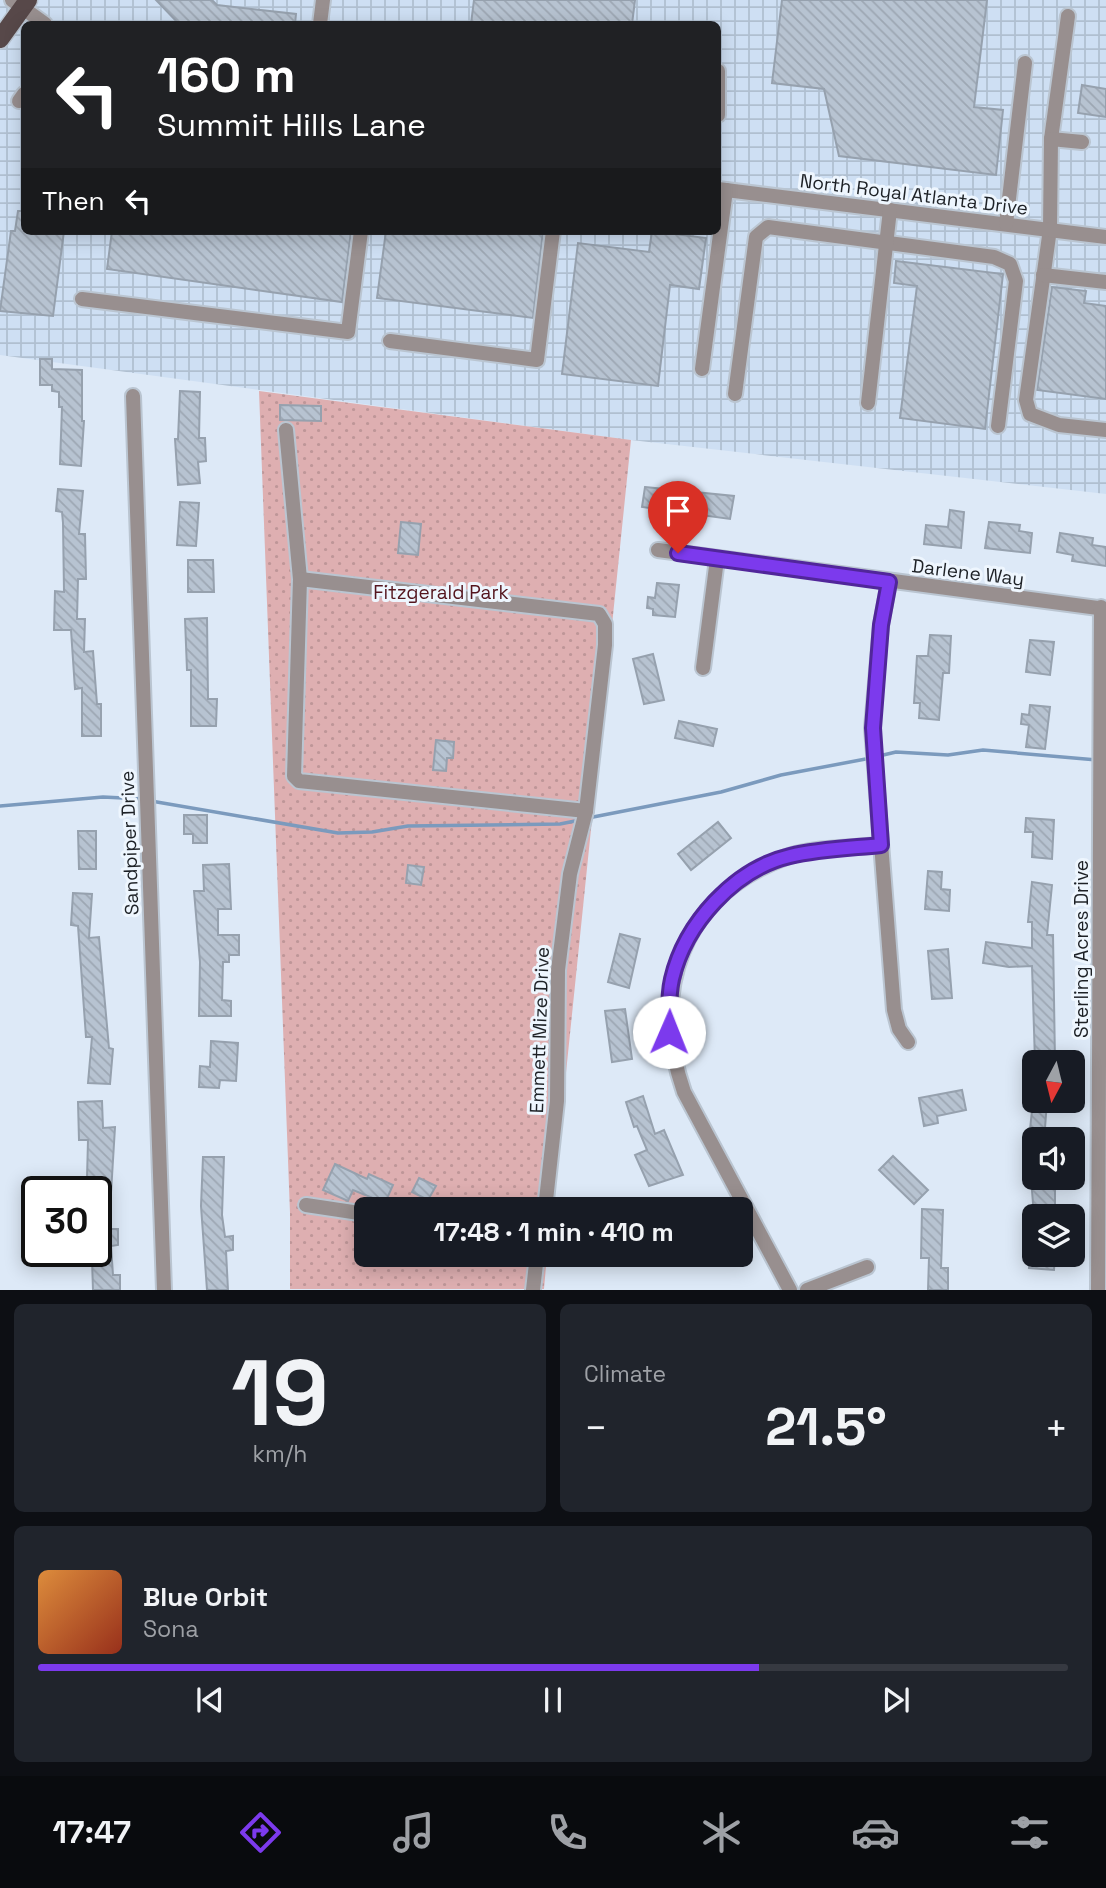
<!DOCTYPE html>
<html lang="en">
<head>
<meta charset="utf-8">
<style>
	:root { --surface:#171b24; --page:#20242c; --text:#f1f3f6; --muted:#9ea1a6; --line:#363941; --accent:#7c3aed }
	body { margin:0; font-family:"Space Grotesk",sans-serif; background:var(--page); color:var(--text); height:100vh; display:flex; flex-direction:column; font-size:26px; white-space:nowrap }
	* { box-sizing:border-box; margin:0 }
	p { font-size:23px; color:var(--muted) }
	.icon { flex:none; width:38px; height:38px; fill:none; stroke:currentColor; stroke-width:2; stroke-linecap:round; stroke-linejoin:round }
	.map { position:relative; height:1290px; overflow:hidden }
	.side { display:flex; flex-direction:column; gap:14px; padding:14px; background:#0d0f14; flex:1 }
	.side>* { flex:none }
	.top-card { position:absolute; left:21px; top:21px; width:700px; height:214px; border-radius:10px; box-shadow:0 4px 18px #0003; background:#202124; color:#fff; overflow:hidden }
	.needle { width:46px; rotate:187deg }
	.buttons { position:absolute; left:1022px; top:1050px; display:grid; gap:14px }
	.buttons a { display:grid; place-items:center; width:63px; height:63px; border-radius:10px; background:var(--surface); box-shadow:0 4px 18px #0003; font-size:35px }
	.speed { position:absolute; left:21px; top:1176px; display:flex; gap:14px; font-size:35px; font-weight:700; text-align:center }
	.speed>* { display:grid; place-content:center; width:91px; height:91px; border-radius:50%; background:var(--surface); box-shadow:0 4px 18px #0003; line-height:1 }
	.speed .limit { border:4px solid #111; border-radius:10px; background:#fff; color:#111 }
	.pin { position:absolute; display:grid; place-items:center; width:60px; height:60px; color:#fff; margin:-72px -30px; border-radius:50% 50% 50% 0; rotate:-45deg; box-shadow:0 0 7px #0007 }
	.pin .icon { rotate:45deg }
	.me { position:absolute; width:77px; margin:-38px; rotate:1deg; stroke-linejoin:round; filter:drop-shadow(0 0 5px #0008) }
	.turn { display:flex; align-items:center; gap:24px; height:147px; padding:0 21px; font-size:32px }
	.turn .icon { width:91px; height:91px; stroke-width:2.5 }
	.turn b { display:block; font-size:49px; line-height:60px }
	.then { display:flex; align-items:center; height:66px; padding:0 21px; background:#0003; gap:14px; font-size:26px }
	.big { font-size:52px; font-weight:800; line-height:1.1 }
	.side .card { flex:1; display:flex; flex-direction:column; justify-content:center; gap:10px; min-width:0; padding:0 24px; border-radius:10px; background:var(--page) }
	.side .dial { align-items:center; gap:0 }
	.dial b { font-size:91px; line-height:1 }
	.song { display:flex; align-items:center; gap:21px }
	.cover { width:84px; height:84px; border-radius:10px; background:linear-gradient(135deg,hsl(30 70% 55%),hsl(10 70% 35%)) }
	.played { height:7px; border-radius:4px; background:linear-gradient(90deg,var(--accent) 70%,var(--line) 70%) }
	.keys { display:flex; justify-content:space-around; direction:ltr }
	.heat { display:flex; justify-content:space-between; align-items:center; font-size:38px; direction:ltr }
	.side .tiles { flex:1; display:grid; gap:14px; grid-template-columns:1fr 1fr }
	.card:last-child { grid-column:span 2 }
	.trip { position:absolute; left:354px; top:1197px; width:399px; height:70px; border-radius:10px; background:var(--surface); box-shadow:0 4px 18px #0003; font-weight:800; line-height:70px; text-align:center }
	.menu { display:flex; height:112px; justify-content:space-around; align-items:center; background:#090b0e; color:var(--muted) }
	.menu .icon { width:49px; height:49px }
	.menu .current { color:var(--accent) }
	.menu b { font-size:32px; color:var(--text) }
	.map>svg:first-child { display:block }
</style>
</head>
<body>
<div class="map">
<svg width="1106" height="1290" viewBox="0 0 1106 1290">
	<defs>
		<pattern id="industrial-grid" width="8" height="8" patternUnits="userSpaceOnUse" patternTransform="scale(1.75)"><rect width="8" height="8" fill="#cedff3"/><path d="M0 4h8M4 0v8" fill="none" stroke="#b0bfd0"/></pattern>
		<pattern id="park-dots" width="8" height="8" patternUnits="userSpaceOnUse" patternTransform="scale(1.75)"><rect width="8" height="8" fill="#deafb1"/><path d="M2 2h.1M6 6h.1" fill="none" stroke="#be9698" stroke-width="1.8" stroke-linecap="round"/></pattern>
		<pattern id="building-back-hatch" width="6" height="6" patternUnits="userSpaceOnUse" patternTransform="scale(1.75)"><rect width="6" height="6" fill="#b7c3d1"/><path d="M-1 5l2 2M0 0l6 6M5-1l2 2" fill="none" stroke="#9da7b3"/></pattern>
	</defs>
	<rect width="100%" height="100%" fill="#dde9f7"/>
	<path fill="url(#industrial-grid)" fill-rule="evenodd" d="M0,0h1106v494l-475,-54 -631,-85zM24,24h694v207h-694z"/>
	<path fill="url(#park-dots)" d="M259,391l372,49 -79,769h-186v46h181l-3,34h-254v-76z"/>
	<g fill="none" stroke-linecap="round" stroke-linejoin="round">
		<g stroke="#7b9abd" stroke-width="3.5">
			<path d="M879,756l17,-4 52,3 35,-5 114,10"/>
			<path d="M151,801l187,32 34,-1 36,-6 152,-2 20,-4"/>
			<path d="M0,806l103,-9 40,2"/>
			<path d="M588,818l133,-26 60,-17 90,-17"/>
		</g>
	</g>
	<g fill="url(#building-back-hatch)" stroke="#96a1ae" stroke-width="2">
		<path d="M156,0h56l5,5 79,9 -1,10h-116z"/>
		<path d="M474,0h161l-3,24h-161z"/>
		<path d="M782,0h205l-13,107 29,3 -7,65 -157,-19 -15,-67 -52,-6z"/>
		<path d="M1082,85l24,4v28l-28,-4z"/>
		<path d="M18,211h6v20h40l-11,85 -53,-5 11,-80h4z"/>
		<path d="M112,231h239l-9,71 -235,-33z"/>
		<path d="M386,231h157l-10,87 -156,-20z"/>
		<path d="M652,231l54,7 -7,51 -29,-4 -12,101 -96,-12 16,-131 71,9z"/>
		<path d="M896,261l107,13 -18,155 -85,-11 17,-132 -23,-3z"/>
		<path d="M1052,287l34,4 -2,12 22,3v93l-69,-9z"/>
		<path d="M40,359h12v10l30,1v51h2l-3,45 -21,-2 2,-57h-3v-15l-7,-1v-6h-12z"/>
		<path d="M180,391l20,1 -1,46h6l1,23 -8,1 2,21 -22,2 -3,-46h3z"/>
		<path d="M280,405l41,1v15l-41,-1z"/>
		<path d="M645,487l89,9 -4,23 -88,-12z"/>
		<path d="M58,489l25,2 -4,43h6l1,45h-8l-1,40h8l-1,33 9,-1 4,53h4v32h-19v-48l-7,1 -4,-59h-17l1,-39 9,1 -1,-69 -1,-11 -6,-1z"/>
		<path d="M180,502l19,1 -3,43 -19,-1z"/>
		<path d="M950,510l14,2 -3,36 -37,-4 2,-19 22,2z"/>
		<path d="M401,522l20,2 -3,31 -20,-2z"/>
		<path d="M989,522l31,3 -1,6 13,2 -2,20 -45,-5z"/>
		<path d="M1060,533l33,5 -1,7 14,2v19l-34,-5 1,-6 -16,-3z"/>
		<path d="M188,560h25l1,32h-26z"/>
		<path d="M657,583l22,2 -4,32 -22,-2v-6l-6,-1 1,-11 7,1z"/>
		<path d="M207,618l1,81h9l-1,27h-25v-56h-4l-2,-51z"/>
		<path d="M930,635l21,1 -2,37h-6l-4,47 -20,-2 1,-15h-6l3,-47h11z"/>
		<path d="M1030,640l24,2 -4,33 -24,-3z"/>
		<path d="M653,654l11,46 -20,4 -11,-45z"/>
		<path d="M1030,705l20,2 -5,42 -19,-2 3,-22 -8,-1 1,-10 7,1z"/>
		<path d="M679,721l38,8 -4,17 -38,-8z"/>
		<path d="M436,740l18,2 -1,16h-6l-1,13 -13,-1z"/>
		<path d="M184,815h23v28h-14v-9h-9z"/>
		<path d="M1026,818l28,2 -2,39 -20,-2 1,-25h-8z"/>
		<path d="M718,822l13,16 -40,32 -13,-16z"/>
		<path d="M78,831h18v38h-17z"/>
		<path d="M229,864l2,45h-13v26h21v20h-10v7h-6l-1,38 9,1v15h-32l1,-54 -6,-71h10l-1,-26z"/>
		<path d="M408,865l16,2 -3,18 -15,-2z"/>
		<path d="M928,871l14,1 -1,17 9,1 -1,21 -24,-2z"/>
		<path d="M1032,882l20,3 -5,50h6l2,127h-20l-3,-96 -23,1 -26,-4 3,-21 46,6v-26h-4z"/>
		<path d="M73,893l19,1 -3,44 10,-1 10,111 4,1 -3,35 -22,-1 4,-46h-6l-8,-111 -7,-1z"/>
		<path d="M620,934l20,5 -11,49 -21,-6z"/>
		<path d="M948,949l4,49 -20,1 -4,-48z"/>
		<path d="M625,1009l7,50 -20,3 -7,-51z"/>
		<path d="M211,1041l27,2 -2,38 -16,-1 -1,8 -20,-1 1,-21 10,1z"/>
		<path d="M962,1090l4,20 -29,6 1,7 -14,3 -5,-28z"/>
		<path d="M643,1096l12,38 9,-4 19,45 -34,11 -14,-31 12,-5 -10,-24 -3,1 -8,-25z"/>
		<path d="M102,1101l1,27 12,-1 -4,66 -37,-1v-14h13l1,-38h-9l-1,-38z"/>
		<path d="M1033,1101h14l-2,27 11,1 -1,10h-26z"/>
		<path d="M893,1156l35,34 -14,14 -35,-34z"/>
		<path d="M203,1157h21l-2,58 3,22 8,-1v14l-7,1 2,39h-21l-6,-84z"/>
		<path d="M335,1164l32,15 2,-5 24,11 -8,18 -32,-13 -5,11 -25,-11z"/>
		<path d="M419,1178l17,8 -8,14 -16,-8z"/>
		<path d="M1031,1178h24v38h-21z"/>
		<path d="M922,1209l21,1 -2,58h7v22h-20l1,-32h-8z"/>
		<path d="M109,1212l1,17h8v16l-7,1 2,29h7v15h-27l-1,-30 4,-1v-46z"/>
		<path d="M1030,1255h25l-1,15 -25,-2z"/>
	</g>
	<g fill="none" stroke-linecap="round" stroke-linejoin="round">
		<g stroke="#bac5d1" stroke-width="18">
			<g id="minor">
				<path d="M12,0l33,24"/>
				<path d="M320,24l3,-24"/>
				<path d="M718,71v44"/>
				<path d="M19,101l5,-7"/>
				<path d="M1051,139l17,-123"/>
				<path d="M1082,142l-31,-3 -1,90 -24,171 4,14 29,11 47,5"/>
				<path d="M718,189l388,48"/>
				<path d="M1006,224l19,-161"/>
				<path d="M1043,275l63,7"/>
				<path d="M82,299l266,33 13,-101"/>
				<path d="M390,341l147,19 16,-129"/>
				<path d="M702,369l24,-179"/>
				<path d="M735,394l21,-157 12,-10 226,30 16,7 6,17 -18,145"/>
				<path d="M133,396l31,894"/>
				<path d="M868,403l22,-193"/>
				<path d="M286,430l14,149 -6,197 5,5 287,30"/>
				<path d="M658,550l448,59"/>
				<path d="M300,579l299,35 6,10v21l-19,166 -16,63 -12,96 -1,131 -12,108"/>
				<path d="M889,582l-8,43 -9,103 22,282 5,19 9,13"/>
				<path d="M703,668l14,-109"/>
				<path d="M306,1205l60,9"/>
				<path d="M533,1290l4,-35"/>
				<path d="M790,1290l-106,-198c-35,-100 -3,-196 102,-235 28,-10 65,-9 95,-12"/>
				<path d="M807,1290l60,-23"/>
				<path d="M1098,1290l3,-683"/>
			</g>
		</g>
		<g stroke="#bac5d1" stroke-width="21">
			<path id="major" d="M0,39l28,-39"/>
		</g>
		<use href="#minor" stroke="#988f8f" stroke-width="14"/>
		<use href="#major" stroke="#574849" stroke-width="18"/>
	</g>
	<g fill="none" stroke-linecap="round" stroke-linejoin="round">
		<g stroke="#51269a" stroke-width="18">
			<path id="route" d="M669,1032c0,-18 -1,-36 3,-53 13,-55 62,-110 118,-123 29,-7 61,-8 91,-11l-8,-117 8,-103 8,-43 -211,-29"/>
		</g>
		<use href="#route" stroke="#7c3aed" stroke-width="12"/>
	</g>
	<g text-anchor="middle" stroke-width="6" stroke-linejoin="round" paint-order="stroke">
		<g font-size="19" fill="#1d2126" stroke="#eef6fe">
			<text transform="translate(914 194) rotate(7)" y="7">North Royal Atlanta Drive</text>
			<text transform="translate(968 572) rotate(7)" y="7">Darlene Way</text>
			<text transform="translate(129 843) rotate(-92)" y="7">Sandpiper Drive</text>
			<text transform="translate(1081 949) rotate(-90)" y="7">Sterling Acres Drive</text>
			<text transform="translate(539 1030) rotate(-88)" y="7">Emmett Mize Drive</text>
		</g>
		<g font-size="19" fill="#54151e" stroke="#eef6fe">
			<text x="441" y="599">Fitzgerald Park</text>
		</g>
	</g>
</svg>
<div class="buttons">
<a><svg class="needle" viewBox="-14 -14 28 28"><path d="M0-13l5 13h-10z" fill="#e53935"/><path d="M0 13l5-13h-10z" fill="#9ea1a6"/></svg></a>
<a><svg class="icon" aria-label="sound" viewBox="0 0 24 24"><path d="M4 9h4l5-4v14l-5-4H4zM17 9q2 3 0 6"/></svg></a>
<a><svg class="icon" aria-label="layers" viewBox="0 0 24 24"><path d="M12 4l9 5-9 5-9-5zM3 14l9 5 9-5"/></svg></a>
</div>
<div class="speed"><div class="limit">30</div></div>
<div class="pin" style="left:678px;top:553px;background:#d93025"><svg class="icon" aria-label="arrive" viewBox="0 0 24 24"><path d="M6 21V4h12l-3 4 3 4H6"/></svg></div>
<svg class="me" style="left:669px;top:1032px" viewBox="-20 -20 40 40"><circle r="19" fill="#fff"/><path d="M0-13L10 11 0 6-10 11z" fill="#7c3aed"/></svg>
<div class="trip">17:48 · 1 min · 410 m</div>
<div class="top-card">
<div class="turn"><svg class="icon" aria-label="left" viewBox="0 0 24 24"><path d="M17 20v-9H6M10 6l-5 5 5 5"/></svg><div><b>160 m</b>Summit Hills Lane</div></div>
<div class="then">Then<svg class="icon" aria-label="left" viewBox="0 0 24 24"><path d="M17 20v-9H6M10 6l-5 5 5 5"/></svg></div>
</div>
</div>
<section class="side">
<div class="tiles">
<div class="card dial"><b>19</b><p>km/h</p></div>
<div class="card"><p>Climate</p>
<div class="heat"><a>−</a><b class="big">21.5°</b><a>+</a></div>
</div>
<div class="card">
<div class="song"><i class="cover"></i><div><b>Blue Orbit</b><p>Sona</p></div></div>
<div class="played"></div>
<div class="keys"><svg class="icon" aria-label="previous" viewBox="0 0 24 24"><path d="M18 5L8 12l10 7zM5 5v14"/></svg><svg class="icon" aria-label="pause" viewBox="0 0 24 24"><path d="M8 5v14M16 5v14"/></svg><svg class="icon" aria-label="next" viewBox="0 0 24 24"><path d="M6 5l10 7-10 7zM19 5v14"/></svg></div>
</div>
</div>
</section>
<nav class="menu">
<b>17:47</b>
<svg class="icon current" aria-label="directions" viewBox="0 0 24 24"><path d="M12 3l9 9-9 9-9-9zM9 14v-3h6M13 9l2 2-2 2"/></svg>
<svg class="icon" aria-label="music" viewBox="0 0 24 24"><path d="M9 18V5l10-2v13"/><circle cx="6" cy="18" r="3"/><circle cx="16" cy="16" r="3"/></svg>
<svg class="icon" aria-label="phone" viewBox="0 0 24 24"><path d="M5 4h4l2 5-3 2q2 4 5 5l2-3 5 2v4C11 20 4 13 5 4z"/></svg>
<svg class="icon" aria-label="climate" viewBox="0 0 24 24"><path d="M12 3v18M4 7l16 10M4 17L20 7"/></svg>
<svg class="icon" aria-label="car" viewBox="0 0 24 24"><path d="M5 17H2v-5l4-1 3-4h7l3 4 3 1v5h-3M9 17h6M6 11h13"/><circle cx="7" cy="17" r="2"/><circle cx="17" cy="17" r="2"/></svg>
<svg class="icon" aria-label="filters" viewBox="0 0 24 24"><path d="M4 7h16M4 17h16"/><circle cx="9" cy="7" r="2"/><circle cx="15" cy="17" r="2"/></svg>
</nav>
</body>
</html>
